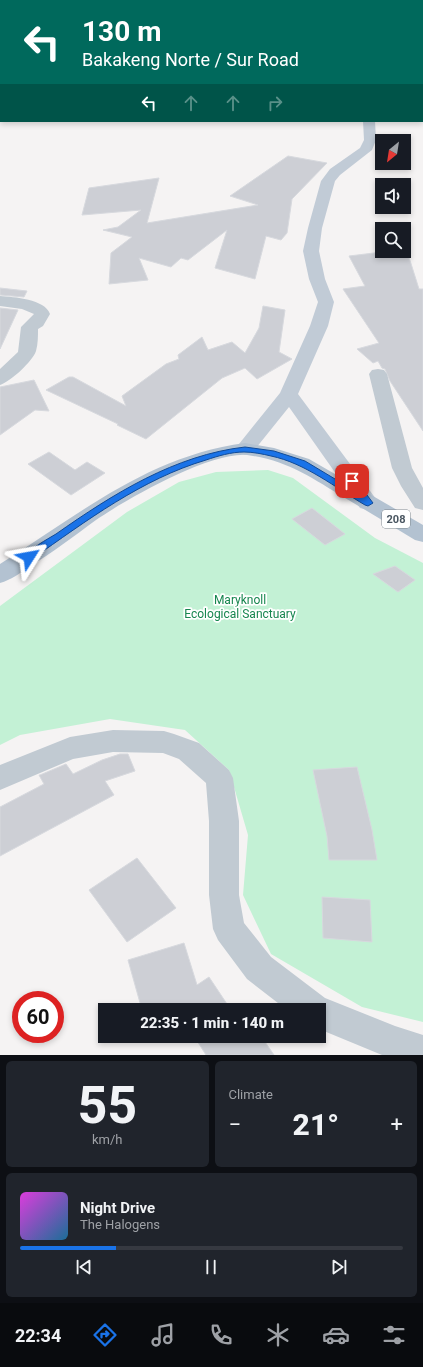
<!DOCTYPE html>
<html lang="en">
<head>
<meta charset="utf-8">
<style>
	:root { --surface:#171b24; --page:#20242c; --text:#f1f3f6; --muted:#9ea1a6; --line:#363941; --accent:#1a73e8 }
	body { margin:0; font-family:Roboto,sans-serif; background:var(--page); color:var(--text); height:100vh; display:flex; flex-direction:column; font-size:15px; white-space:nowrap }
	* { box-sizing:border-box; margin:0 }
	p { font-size:13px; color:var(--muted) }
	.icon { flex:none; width:22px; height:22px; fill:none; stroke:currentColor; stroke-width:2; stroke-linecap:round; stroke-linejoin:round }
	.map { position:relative; height:1055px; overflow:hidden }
	.sheet { display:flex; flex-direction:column; gap:6px; padding:6px; background:#0d0f14; flex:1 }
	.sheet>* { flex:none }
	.top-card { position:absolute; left:0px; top:0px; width:423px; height:122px; box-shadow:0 2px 6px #0003; background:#00695c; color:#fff; overflow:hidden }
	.needle { width:26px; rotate:210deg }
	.tools { position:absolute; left:375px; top:134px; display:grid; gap:8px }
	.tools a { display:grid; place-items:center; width:36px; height:36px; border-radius:0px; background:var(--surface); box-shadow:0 2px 6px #0003; font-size:20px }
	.speed { position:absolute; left:12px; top:991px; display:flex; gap:8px; font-size:20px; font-weight:700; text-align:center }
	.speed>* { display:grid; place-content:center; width:52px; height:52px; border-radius:50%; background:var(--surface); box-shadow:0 2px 6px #0003; line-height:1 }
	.speed .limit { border:6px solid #d22; background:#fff; color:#111 }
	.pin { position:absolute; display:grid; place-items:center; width:34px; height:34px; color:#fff; margin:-17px; border-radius:8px; box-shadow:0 2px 6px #0006 }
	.me { position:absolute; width:44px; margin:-22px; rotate:56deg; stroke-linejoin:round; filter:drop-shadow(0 0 3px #0008) }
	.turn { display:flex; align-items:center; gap:14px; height:84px; padding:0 16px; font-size:18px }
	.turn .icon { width:52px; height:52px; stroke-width:2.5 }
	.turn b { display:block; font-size:28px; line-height:34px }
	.lanes { display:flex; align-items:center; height:38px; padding:0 16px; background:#0003; justify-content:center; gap:20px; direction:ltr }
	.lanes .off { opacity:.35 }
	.big { font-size:30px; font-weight:800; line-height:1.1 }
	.sheet .card { flex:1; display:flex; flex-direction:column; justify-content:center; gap:6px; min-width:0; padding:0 14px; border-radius:6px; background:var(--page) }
	.sheet .dial { align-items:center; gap:0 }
	.dial b { font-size:52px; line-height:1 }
	.song { display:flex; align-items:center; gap:12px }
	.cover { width:48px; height:48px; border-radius:6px; background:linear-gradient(135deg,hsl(300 70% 55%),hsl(200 70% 35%)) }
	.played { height:4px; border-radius:2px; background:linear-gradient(90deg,var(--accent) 25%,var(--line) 25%) }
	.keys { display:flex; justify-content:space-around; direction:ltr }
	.heat { display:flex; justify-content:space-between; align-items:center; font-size:22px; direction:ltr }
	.sheet .tiles { flex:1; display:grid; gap:6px; grid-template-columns:1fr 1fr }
	.card:last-child { grid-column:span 2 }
	.trip { position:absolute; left:98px; top:1003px; width:228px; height:40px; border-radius:0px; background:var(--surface); box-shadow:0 2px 6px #0003; font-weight:800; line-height:40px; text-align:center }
	.menu { display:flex; height:64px; justify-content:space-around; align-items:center; background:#090b0e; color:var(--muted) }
	.menu .icon { width:28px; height:28px }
	.menu .selected { color:var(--accent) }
	.menu b { font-size:18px; color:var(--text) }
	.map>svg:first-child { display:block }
</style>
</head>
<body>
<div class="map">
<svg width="423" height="1055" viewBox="0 0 423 1055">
	<rect width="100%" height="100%" fill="#f5f3f3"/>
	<path fill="#c3f1d5" d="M268,470l25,8 82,60 48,25v459l-61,-15 -91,-53 -28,-59 5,-60 -19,-65 -44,-40 -75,-11 -90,16 -20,10v-139l127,-94 52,-30 37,-10z"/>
	<g fill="#cdcfd5" stroke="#d7d9de">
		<path d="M288,156l39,7 -35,36 -5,34 -6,7 -15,-4 -11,43 -40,-11 12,-38 -39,30 -7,-2 -10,9 -32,-9 9,22 -39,4 2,-31 21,-16 -29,-7 15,-3 23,-17 -59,5 7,-27 70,-10 -12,45 111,-18 -28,-9z"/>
		<path d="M382,252v3l26,-1 11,35h4v142l-33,-50 -5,-12 -3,-1 -4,-7 -5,2 -16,-14 22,-6 -36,-54 22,-3 -16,-30z"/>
		<path d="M0,288l27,3 -3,6 -24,-2z"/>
		<path d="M263,306l22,4 -6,42 13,7 -35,20 -12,-11 -23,10 -76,61 -29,-14 1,-1 -72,-34 23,-13h4l53,29 -4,-10 44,-32 13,-5 -1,-4 24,-18 6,13 24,-8 13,11 14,-25z"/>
		<path d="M0,308l18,2 -18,39z"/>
		<path d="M34,380l15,31 -14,-1 -35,25v-48z"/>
		<path d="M49,452l26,18 12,-8 18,11 -34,22 -43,-31z"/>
		<path d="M312,508l33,26 -20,11 -33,-26z"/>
		<path d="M395,566l20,14 -17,12 -25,-18z"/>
		<path d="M120,754h8l7,17 -30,10 9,14 -114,61v-49l44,-23 -5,-9h1l26,-11 7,10 29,-14z"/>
		<path d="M357,767l15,63 5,30h-48l-2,-24 -14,-66z"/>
		<path d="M137,858l39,50 -49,34 -38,-52z"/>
		<path d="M322,897l48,3 2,42 -49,-4z"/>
		<path d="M184,943l13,42 12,-8 22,33h-89l-14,-50z"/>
		<path d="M194,1036h67l13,19h-68z"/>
	</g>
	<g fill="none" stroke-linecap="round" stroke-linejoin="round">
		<g fill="#c1cad2" fill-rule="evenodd">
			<path d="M227,0h10l-11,1z"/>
			<rect x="318" y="0" width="10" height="1"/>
			<rect x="422" y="35" width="1" height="6"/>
			<path d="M0,296c14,1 45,3 50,18l-7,12 -5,3c0,7 0,15 -2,22 -3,10 -26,31 -36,34v-16l18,-17 3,-25 13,-13 -12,-5 -22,-3z"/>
			<path d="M378,369l6,1 3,4 25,94 11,20v22l-8,-2 -14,-22 -9,-18 -23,-94 3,-4z"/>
		</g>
		<path fill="#c1cad2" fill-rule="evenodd" d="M113,730l51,1 10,3 25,9 30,27 4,8 6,43v74l5,28 27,34 54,41 70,28 28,9v20h-41l-63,-26v-19h-32l-40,-31 -29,-39 -5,-11 -4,-34v-74l-3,-38 -27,-24 -16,-6 -50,-1 -40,7 -73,31v-25l70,-28z"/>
		<g fill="#c1cbd6" fill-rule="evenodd">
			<path d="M423,0v7h-1v-6h-2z"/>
			<path d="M363,121h12l1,19 -4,10 -32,25 -5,6 -13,47 -3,23 6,28 9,23 -6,24 -30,68 81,109 -3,5 -8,2 -8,-2 -71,-101 -37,46 -7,2 -7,-2 -3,-4 45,-56 30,-67 8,-24 -9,-23 -6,-28 5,-23 13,-47 9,-12 30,-21 4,-8z"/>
		</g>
		<path fill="#b3c2d1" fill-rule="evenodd" d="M245,443l29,5 35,11 114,66v17l-8,-2c-23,-14 -46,-28 -70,-42 -33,-20 -58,-38 -98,-43 -38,-3 -120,44 -151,65 -22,16 -44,33 -67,47 -9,6 -18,13 -29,16v-19c80,-50 148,-108 245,-121z"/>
	</g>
	<path fill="#1a73e8" stroke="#114b97" d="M245,447l29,4 31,10 50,30 -8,-10 2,-2h6l18,24 -5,3 -3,-1c-29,-17 -60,-42 -94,-49 -8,-2 -18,-4 -27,-4 -13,0 -26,4 -38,8 -64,19 -120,61 -174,99l-3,1 -5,-3c7,-9 22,-17 32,-23 57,-40 119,-79 189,-87z"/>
	<g text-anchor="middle" stroke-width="3.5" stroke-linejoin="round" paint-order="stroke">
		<rect fill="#fff" stroke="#808990" stroke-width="1" x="382" y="510" width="28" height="18" rx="3"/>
		<g font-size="11" font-weight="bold" fill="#4a5661">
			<text x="396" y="523">208</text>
		</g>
		<g font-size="12" fill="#17864f" stroke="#fff">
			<text x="240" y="604">Maryknoll<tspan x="240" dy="14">Ecological Sanctuary</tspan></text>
		</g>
	</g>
</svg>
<div class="tools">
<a><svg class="needle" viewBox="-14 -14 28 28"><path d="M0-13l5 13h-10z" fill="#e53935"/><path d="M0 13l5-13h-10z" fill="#9ea1a6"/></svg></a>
<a><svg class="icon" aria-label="sound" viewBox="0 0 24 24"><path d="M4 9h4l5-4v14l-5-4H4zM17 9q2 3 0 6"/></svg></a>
<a><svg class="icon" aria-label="search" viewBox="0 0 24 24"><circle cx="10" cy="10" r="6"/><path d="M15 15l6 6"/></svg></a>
</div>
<div class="speed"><div class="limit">60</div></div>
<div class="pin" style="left:352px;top:481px;background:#d93025"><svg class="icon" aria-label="arrive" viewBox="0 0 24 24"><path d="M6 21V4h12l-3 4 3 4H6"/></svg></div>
<svg class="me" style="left:29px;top:557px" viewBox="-20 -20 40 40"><path d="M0-17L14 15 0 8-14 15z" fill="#1a73e8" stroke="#fff" stroke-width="4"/></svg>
<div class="trip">22:35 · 1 min · 140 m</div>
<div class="top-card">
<div class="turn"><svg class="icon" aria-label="left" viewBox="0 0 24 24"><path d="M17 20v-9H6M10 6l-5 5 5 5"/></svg><div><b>130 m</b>Bakakeng Norte / Sur Road</div></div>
<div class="lanes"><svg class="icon" aria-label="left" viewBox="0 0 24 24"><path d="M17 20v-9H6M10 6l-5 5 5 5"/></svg><svg class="icon off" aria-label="ahead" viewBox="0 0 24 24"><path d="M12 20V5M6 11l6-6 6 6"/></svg><svg class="icon off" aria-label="ahead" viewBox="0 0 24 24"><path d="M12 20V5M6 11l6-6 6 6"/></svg><svg class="icon off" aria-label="right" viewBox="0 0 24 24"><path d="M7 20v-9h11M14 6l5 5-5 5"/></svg></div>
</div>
</div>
<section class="sheet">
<div class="tiles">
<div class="card dial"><b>55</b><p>km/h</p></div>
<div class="card"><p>Climate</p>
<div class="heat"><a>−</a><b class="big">21°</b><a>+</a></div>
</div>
<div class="card">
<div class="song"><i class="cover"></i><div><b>Night Drive</b><p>The Halogens</p></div></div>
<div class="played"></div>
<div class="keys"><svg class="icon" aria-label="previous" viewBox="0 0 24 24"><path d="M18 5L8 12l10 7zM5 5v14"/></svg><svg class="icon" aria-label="pause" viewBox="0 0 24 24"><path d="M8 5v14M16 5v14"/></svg><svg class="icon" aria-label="next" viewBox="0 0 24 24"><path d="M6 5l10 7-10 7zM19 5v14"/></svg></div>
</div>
</div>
</section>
<nav class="menu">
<b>22:34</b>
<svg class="icon selected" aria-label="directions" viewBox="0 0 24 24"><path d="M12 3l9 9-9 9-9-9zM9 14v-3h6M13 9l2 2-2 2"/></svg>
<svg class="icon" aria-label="music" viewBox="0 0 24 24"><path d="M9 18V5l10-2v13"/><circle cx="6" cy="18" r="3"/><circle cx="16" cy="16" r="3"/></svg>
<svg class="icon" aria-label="phone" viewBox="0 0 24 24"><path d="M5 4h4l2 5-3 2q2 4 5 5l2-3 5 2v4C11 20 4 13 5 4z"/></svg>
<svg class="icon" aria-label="climate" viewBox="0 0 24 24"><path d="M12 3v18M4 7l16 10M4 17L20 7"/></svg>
<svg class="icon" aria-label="car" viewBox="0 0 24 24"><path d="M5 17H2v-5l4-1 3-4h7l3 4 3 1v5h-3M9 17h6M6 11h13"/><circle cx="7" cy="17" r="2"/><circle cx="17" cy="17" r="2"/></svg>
<svg class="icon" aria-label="filters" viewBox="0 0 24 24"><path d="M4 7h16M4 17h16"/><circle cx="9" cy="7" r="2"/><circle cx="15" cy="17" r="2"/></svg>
</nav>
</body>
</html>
